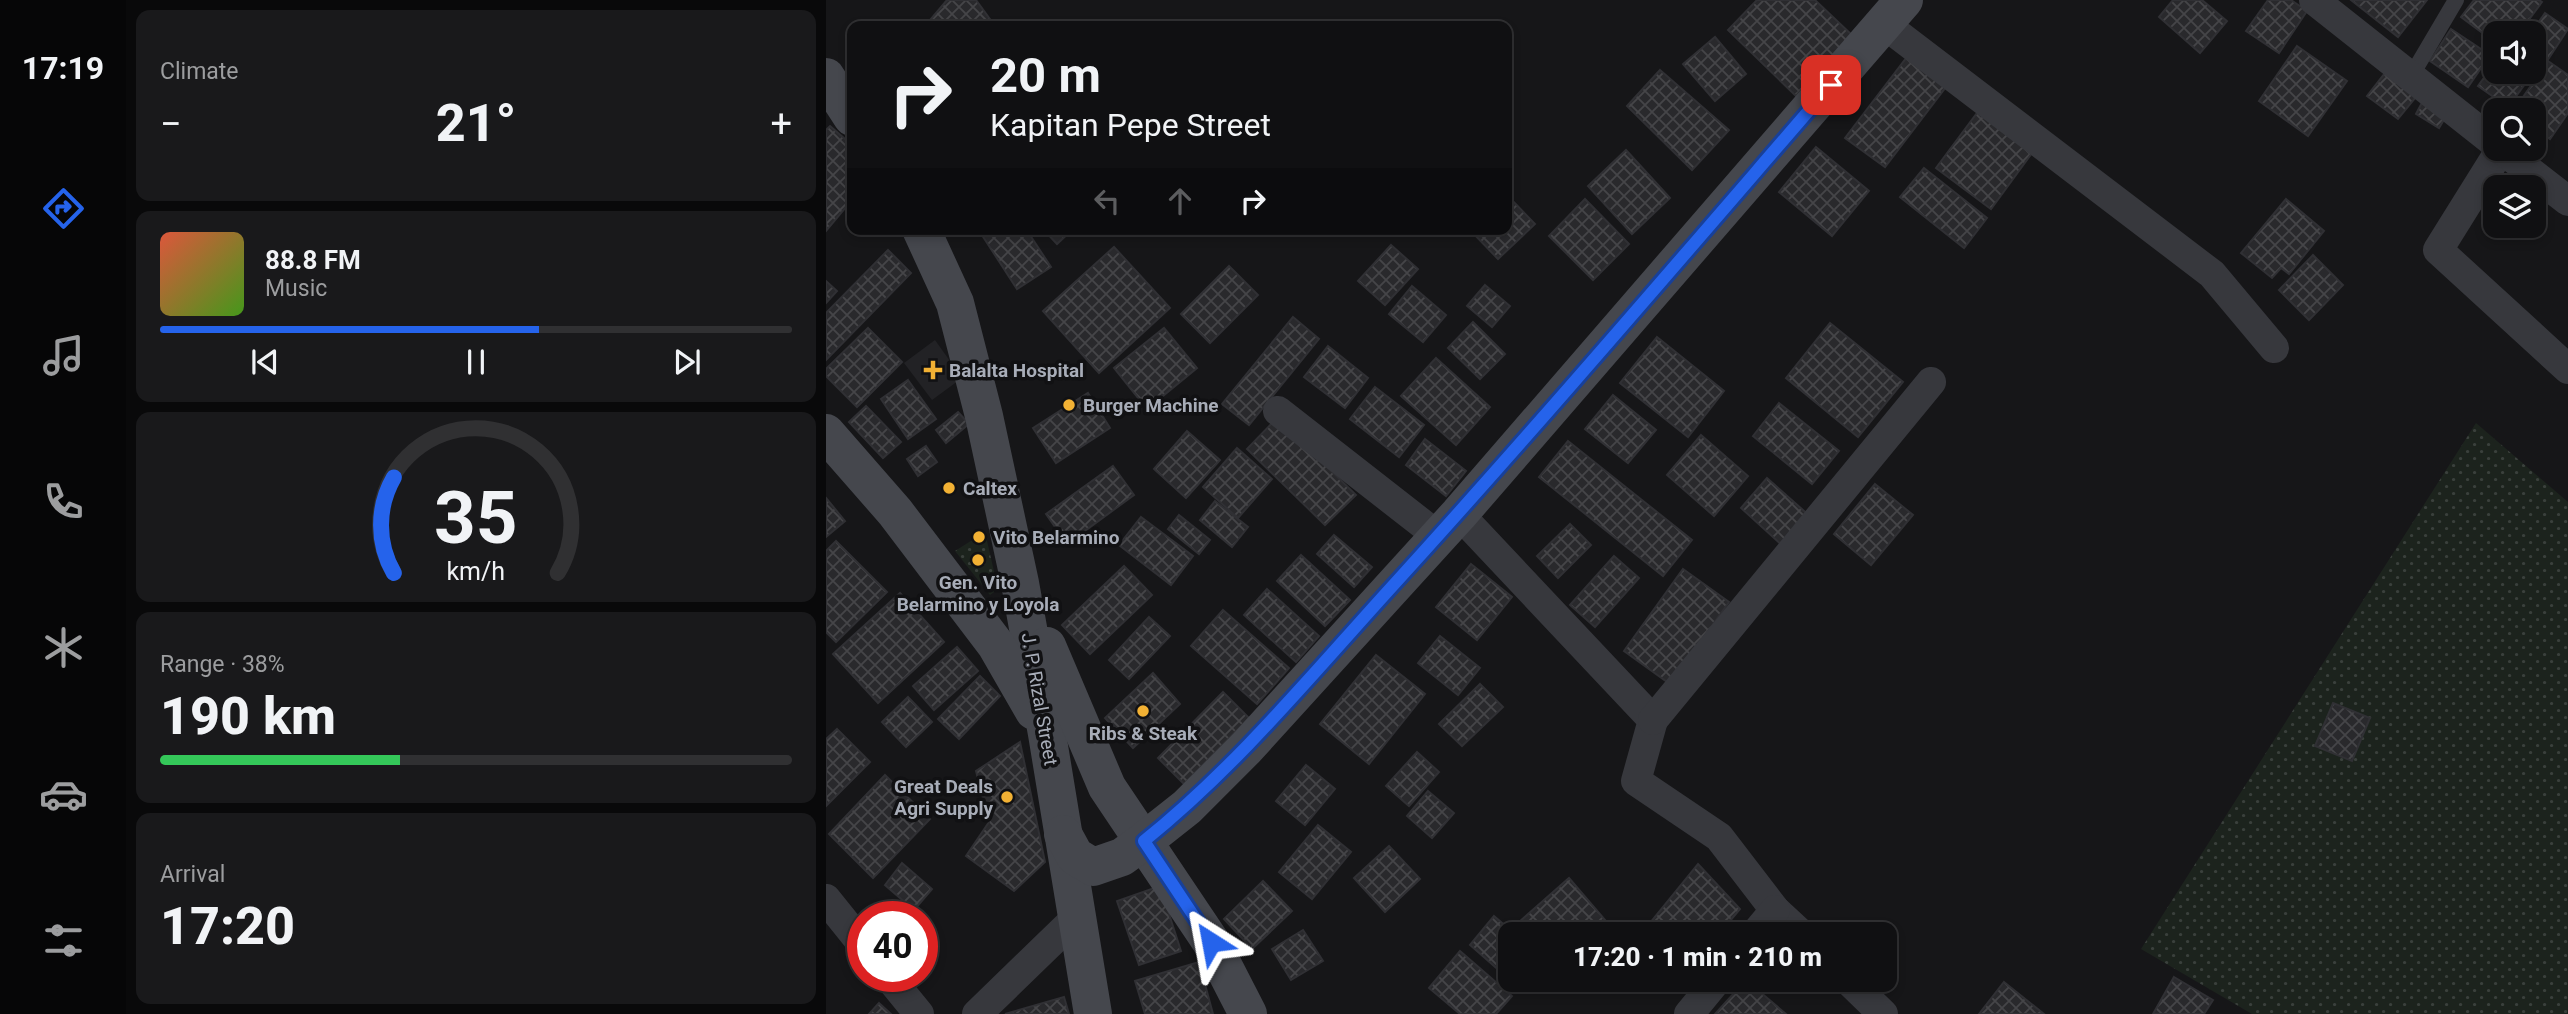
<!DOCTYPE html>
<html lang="en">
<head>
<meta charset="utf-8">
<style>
	:root { --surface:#101012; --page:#19191b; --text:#f1f3f6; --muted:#9c9d9f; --line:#303032; --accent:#2563eb }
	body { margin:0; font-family:Roboto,sans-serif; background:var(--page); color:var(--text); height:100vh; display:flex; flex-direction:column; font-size:26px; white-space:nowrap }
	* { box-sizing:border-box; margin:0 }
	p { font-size:23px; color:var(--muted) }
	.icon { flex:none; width:38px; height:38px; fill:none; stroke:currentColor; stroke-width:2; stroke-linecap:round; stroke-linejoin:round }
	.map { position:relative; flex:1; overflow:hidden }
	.details { display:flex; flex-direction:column; gap:10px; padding:10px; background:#09090a; width:700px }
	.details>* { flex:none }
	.hud { position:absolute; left:21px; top:21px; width:665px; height:214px; border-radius:14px; box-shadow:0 4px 10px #0003,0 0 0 2px var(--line); background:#101012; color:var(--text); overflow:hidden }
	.controls { position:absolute; left:1657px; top:21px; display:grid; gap:14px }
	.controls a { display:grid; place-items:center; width:63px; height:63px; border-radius:14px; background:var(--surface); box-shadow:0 4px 10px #0003,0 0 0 2px var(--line); font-size:35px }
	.speed { position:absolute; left:21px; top:901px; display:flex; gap:14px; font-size:35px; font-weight:700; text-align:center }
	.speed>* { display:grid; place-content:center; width:91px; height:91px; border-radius:50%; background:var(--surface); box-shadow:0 4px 10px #0003,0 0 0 2px var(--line); line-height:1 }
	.speed .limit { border:10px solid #d22; background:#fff; color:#111 }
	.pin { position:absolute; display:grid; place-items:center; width:60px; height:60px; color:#fff; margin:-30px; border-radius:14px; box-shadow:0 4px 10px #0006 }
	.me { position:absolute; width:77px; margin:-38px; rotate:326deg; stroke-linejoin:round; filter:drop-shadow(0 0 5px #0008) }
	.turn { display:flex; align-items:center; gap:24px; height:147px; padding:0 28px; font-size:32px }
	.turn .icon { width:91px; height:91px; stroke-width:2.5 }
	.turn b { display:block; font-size:49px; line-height:60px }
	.lanes { display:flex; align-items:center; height:66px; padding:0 28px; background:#0003; justify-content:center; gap:35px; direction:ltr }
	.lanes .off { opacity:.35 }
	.big { font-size:52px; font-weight:800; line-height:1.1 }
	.details .tile { flex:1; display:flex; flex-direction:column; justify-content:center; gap:10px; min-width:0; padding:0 24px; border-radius:14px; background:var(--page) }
	.details .dial { align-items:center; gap:0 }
	.dial svg { height:182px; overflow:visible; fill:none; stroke:var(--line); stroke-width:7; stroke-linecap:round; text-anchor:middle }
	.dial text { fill:var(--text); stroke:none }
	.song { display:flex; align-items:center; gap:21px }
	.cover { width:84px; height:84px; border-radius:10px; background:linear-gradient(135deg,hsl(10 70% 55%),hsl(100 70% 35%)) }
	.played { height:7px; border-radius:4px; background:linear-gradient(90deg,var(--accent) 60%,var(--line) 60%) }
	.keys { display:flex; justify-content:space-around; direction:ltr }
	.heat { display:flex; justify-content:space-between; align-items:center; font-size:38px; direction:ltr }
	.charge { height:10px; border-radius:5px; background:linear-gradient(90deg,#34c759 38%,var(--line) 0) }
	.trip { position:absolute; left:672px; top:922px; width:399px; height:70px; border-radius:14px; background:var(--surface); box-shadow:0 4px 10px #0003,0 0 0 2px var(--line); font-weight:800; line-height:70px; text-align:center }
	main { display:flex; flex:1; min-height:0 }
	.menu { display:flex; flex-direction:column; width:126px; justify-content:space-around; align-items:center; background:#060607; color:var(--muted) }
	.menu .icon { width:49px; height:49px }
	.menu .active { color:var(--accent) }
	.menu b { font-size:32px; color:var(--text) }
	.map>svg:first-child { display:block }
</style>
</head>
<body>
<main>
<nav class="menu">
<b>17:19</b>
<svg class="icon active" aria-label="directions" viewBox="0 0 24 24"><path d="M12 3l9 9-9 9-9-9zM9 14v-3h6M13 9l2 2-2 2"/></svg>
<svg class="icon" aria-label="music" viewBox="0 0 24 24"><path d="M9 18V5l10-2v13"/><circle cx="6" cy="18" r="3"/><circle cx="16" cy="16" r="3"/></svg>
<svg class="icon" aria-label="phone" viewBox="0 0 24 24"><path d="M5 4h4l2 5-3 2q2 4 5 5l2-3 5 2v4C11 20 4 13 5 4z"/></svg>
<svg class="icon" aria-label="climate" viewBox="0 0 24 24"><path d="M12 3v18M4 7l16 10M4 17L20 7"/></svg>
<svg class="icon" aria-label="car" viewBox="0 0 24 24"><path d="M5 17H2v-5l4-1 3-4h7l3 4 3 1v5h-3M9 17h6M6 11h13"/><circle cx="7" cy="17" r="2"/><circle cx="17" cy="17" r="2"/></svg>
<svg class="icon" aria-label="filters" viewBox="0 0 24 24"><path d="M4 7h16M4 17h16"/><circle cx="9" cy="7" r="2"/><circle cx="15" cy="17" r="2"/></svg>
</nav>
<section class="details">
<div class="tile"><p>Climate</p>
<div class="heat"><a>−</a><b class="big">21°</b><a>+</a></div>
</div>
<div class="tile">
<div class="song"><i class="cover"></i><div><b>88.8 FM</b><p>Music</p></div></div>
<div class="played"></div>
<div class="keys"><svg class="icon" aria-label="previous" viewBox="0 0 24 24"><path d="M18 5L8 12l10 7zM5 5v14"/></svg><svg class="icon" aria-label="pause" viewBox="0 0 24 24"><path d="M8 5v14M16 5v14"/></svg><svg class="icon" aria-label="next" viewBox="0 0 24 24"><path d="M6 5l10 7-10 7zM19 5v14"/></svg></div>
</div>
<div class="tile dial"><svg viewBox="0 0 100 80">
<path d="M14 69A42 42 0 1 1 86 69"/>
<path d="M14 69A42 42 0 0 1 14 27" stroke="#2563eb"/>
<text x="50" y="56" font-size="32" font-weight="700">35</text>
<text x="50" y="72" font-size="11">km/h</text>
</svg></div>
<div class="tile"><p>Range · 38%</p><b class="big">190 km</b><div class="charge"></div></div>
<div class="tile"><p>Arrival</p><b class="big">17:20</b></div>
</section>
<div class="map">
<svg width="1742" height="1014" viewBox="0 0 1742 1014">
	<defs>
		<pattern id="park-dots" width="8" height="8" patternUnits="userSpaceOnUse" patternTransform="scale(1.75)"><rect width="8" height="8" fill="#1c231d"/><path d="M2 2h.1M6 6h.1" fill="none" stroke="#3a403c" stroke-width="1.8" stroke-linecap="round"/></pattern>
		<pattern id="building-cross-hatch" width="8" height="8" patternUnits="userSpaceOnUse" patternTransform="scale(1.75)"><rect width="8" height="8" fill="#29292c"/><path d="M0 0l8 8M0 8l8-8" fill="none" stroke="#454548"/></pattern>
	</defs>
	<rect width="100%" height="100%" fill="#161618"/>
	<path fill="#222225" d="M109,340l27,38 -30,22 -28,-37z"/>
	<g fill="url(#park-dots)">
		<path d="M1650,423l92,79v512h-316l-111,-65z"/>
		<path d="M159,532l13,57 -8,6 -35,-44z"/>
	</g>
	<g fill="url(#building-cross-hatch)" stroke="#303034" stroke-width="2">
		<path d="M121,0h29l19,26h-70z"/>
		<path d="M931,0h58l38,36 -57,60 -68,-66z"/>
		<path d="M1347,0h29l25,21 -27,32 -41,-36z"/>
		<path d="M1442,0h23l16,11 -28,42 -33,-22z"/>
		<path d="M1525,0h76l-29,37z"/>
		<path d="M1648,0h65l3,2 -23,31h-23v10l-35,-26z"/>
		<path d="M1719,13l23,16 -21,32 -13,-9v-19h-3z"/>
		<path d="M1625,29l39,26 -22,32 -38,-26z"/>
		<path d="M889,37l31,37 -31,27 -32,-37z"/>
		<path d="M1471,46l50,35 -39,55 -49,-35z"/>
		<path d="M1081,57l39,30 -61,80 -40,-29z"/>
		<path d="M1670,61v11h29l6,4 -23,31 -30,-21z"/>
		<path d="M1722,61l20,14v38l-18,26 -16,-11v-18h-20z"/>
		<path d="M834,70l69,60 -37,40 -65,-64z"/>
		<path d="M1559,73l31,24 -18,22 -31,-23z"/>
		<path d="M1599,97l24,14 -10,17 -23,-14z"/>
		<path d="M1154,109l55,40 -44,60 -55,-41z"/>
		<path d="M4,126l22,19v55l-26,31v-101z"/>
		<path d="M990,147l53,44 -37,45 -53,-44z"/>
		<path d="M800,150l44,48 -38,36 -44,-48z"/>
		<path d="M1098,168l63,50 -23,30 -64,-51z"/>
		<path d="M681,195l28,29 -37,35 -29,-30h38z"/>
		<path d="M759,199l44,45 -36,36 -44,-44z"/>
		<path d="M1460,199l38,32 -35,43 -8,-6 -9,10 -31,-25z"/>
		<path d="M152,229h48l25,38 -34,22z"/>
		<path d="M217,229h30l-16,15z"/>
		<path d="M565,245l27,24 -33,36 -27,-24z"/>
		<path d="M288,247l56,61 -71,65 -56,-62z"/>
		<path d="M62,250l23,23 -85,87v-47z"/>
		<path d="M1487,255l30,30 -34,35 -30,-30z"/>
		<path d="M403,266l29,29 -48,48 -29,-29z"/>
		<path d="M0,281l11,10 -11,12z"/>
		<path d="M659,285l25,21 -18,21 -25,-21z"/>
		<path d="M586,286l34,29 -23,27 -34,-28z"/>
		<path d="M467,317l26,22 -70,86 -27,-21z"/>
		<path d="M647,322l32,32 -25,25 -32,-31z"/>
		<path d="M1004,323l73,59 -45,55 -72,-59z"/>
		<path d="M42,328l34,34 -45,45 -31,-31v-7z"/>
		<path d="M338,328l33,40 -50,41 -33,-41z"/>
		<path d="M831,337l67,54 -36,46 -68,-54z"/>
		<path d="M502,346l40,32 -23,30 -41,-31z"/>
		<path d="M610,358l54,49 -34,38 -55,-49z"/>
		<path d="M82,380l28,39 -28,20 -27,-40z"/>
		<path d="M549,387l49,38 -25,32 -49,-38z"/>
		<path d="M262,393l22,35 -54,35 -23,-35z"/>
		<path d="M787,395l43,35 -28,33 -43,-34z"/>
		<path d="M953,403l60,48 -27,33 -59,-48z"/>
		<path d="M40,406l35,36 -18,16 -34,-36z"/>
		<path d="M132,412l11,12 -23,19 -10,-13z"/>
		<path d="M451,418l79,77 -31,30 -78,-76z"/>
		<path d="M361,431l33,29 -34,38 -32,-29z"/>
		<path d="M875,435l47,41 -34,40 -47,-41z"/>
		<path d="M599,439l41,32 -20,25 -40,-31z"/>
		<path d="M742,441l124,99 -29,36 -124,-99z"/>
		<path d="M100,446l11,16 -19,14 -11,-17z"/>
		<path d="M411,448l35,31 -34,39 -35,-31z"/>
		<path d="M287,466l21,29 -67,49 -21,-30z"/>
		<path d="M941,478l45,40 -27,30 -44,-40z"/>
		<path d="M1049,484l38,31 -42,50 -37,-31z"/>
		<path d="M0,498l19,23 -19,16z"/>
		<path d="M389,501l33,26 -16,20 -32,-27z"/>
		<path d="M353,515l31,25 -11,14 -31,-25z"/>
		<path d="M315,517l52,39 -22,29 -52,-40z"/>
		<path d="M744,524l21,21 -33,33 -21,-22z"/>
		<path d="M508,535l38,32 -18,20 -37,-33z"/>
		<path d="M10,541l51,51 -51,50 -10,-10v-81z"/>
		<path d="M475,555l49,45 -25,26 -48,-45z"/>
		<path d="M788,556l25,22 -44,49 -25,-22z"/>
		<path d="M645,564l41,33 -35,43 -41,-33z"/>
		<path d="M298,566l28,29 -62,59 -28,-29z"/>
		<path d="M857,569l46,33 -59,82 -46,-33z"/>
		<path d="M441,589l52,47 -23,26 -52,-47z"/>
		<path d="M74,593l44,49 -66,61 -45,-49z"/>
		<path d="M397,610l66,58 -32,36 -66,-58z"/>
		<path d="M323,617l21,19 -41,43 -20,-19z"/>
		<path d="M614,636l40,32 -22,27 -40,-32z"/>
		<path d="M131,647l21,24 -44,39 -21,-24z"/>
		<path d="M550,655l49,39 -56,70 -49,-40z"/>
		<path d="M327,673l27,31 -47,44 -28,-30z"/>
		<path d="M154,676l20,20 -41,43 -21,-20z"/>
		<path d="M654,684l23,23 -41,39 -23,-22z"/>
		<path d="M397,692l26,26 -65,66 -26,-26z"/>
		<path d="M82,697l24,25 -26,25 -24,-25z"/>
		<path d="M1507,703l37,15 -18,43 -37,-15z"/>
		<path d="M11,729l33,33 -44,44v-67z"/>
		<path d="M194,742l25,120 -31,29 -48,-35 23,-34 -13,-51z"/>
		<path d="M591,752l22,20 -30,34 -23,-20z"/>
		<path d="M480,765l29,24 -30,36 -29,-24z"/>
		<path d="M59,775l45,44 -57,59 -44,-44z"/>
		<path d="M602,791l26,22 -22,25 -25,-22z"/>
		<path d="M492,825l33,27 -39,47 -33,-27z"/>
		<path d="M563,846l31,33 -35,33 -31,-34z"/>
		<path d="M76,863l30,26 -18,21 -29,-25z"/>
		<path d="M872,864l42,45 -21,25h-78z"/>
		<path d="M743,878l37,43 -16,13h-60l-11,-12z"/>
		<path d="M437,881l29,30 -40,38 -28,-30z"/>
		<path d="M334,886l21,65 -42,14 -22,-64z"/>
		<path d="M668,916l21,18h-5v46l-40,-35z"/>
		<path d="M477,930l20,31 -32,19 -19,-31z"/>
		<path d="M634,951l52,45 -16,18h-36l-31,-26z"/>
		<path d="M373,962l14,52h-68l-10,-33z"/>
		<path d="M1348,977l39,23 -9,14h-51z"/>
		<path d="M920,980l40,34h-71z"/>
		<path d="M1178,982l40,32h-65z"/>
		<path d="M238,997l5,17h-64z"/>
		<path d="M53,1003l12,11h-22z"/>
	</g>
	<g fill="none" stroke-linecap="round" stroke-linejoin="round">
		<path stroke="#37383d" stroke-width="16" d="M1584,78l46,-78"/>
		<g stroke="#37383d" stroke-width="30">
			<path d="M1488,0l182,144"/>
			<path d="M1058,24l328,250 62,74"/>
			<path d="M1675,149l-63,101 130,119"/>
			<path d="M1675,149l67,52"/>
			<path d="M452,411l160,125"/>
			<path d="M633,514l194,206 -17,61 83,56 56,73 26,24"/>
			<path d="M827,720l278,-338"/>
			<path d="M0,899l37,46"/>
			<path d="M929,934l20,-24"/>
			<path d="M62,976l31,38"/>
			<path d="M1022,980l35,34"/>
			<path d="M151,1014l99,-96"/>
			<path d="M863,1014l28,-34"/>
		</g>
		<g stroke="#45474d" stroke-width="38">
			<path d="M0,77l26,40"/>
			<path d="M95,229l34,74 29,113 36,167 27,151 46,280"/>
			<path d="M0,433l69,79 101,133 38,66"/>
			<path d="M221,646l60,141 104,155 37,72"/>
			<path d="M237,834l12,22 18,11 29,-10 22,-16 43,-34 59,-59 213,-234 445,-514"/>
		</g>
	</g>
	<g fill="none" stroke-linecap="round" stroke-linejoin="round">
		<g stroke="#184099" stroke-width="18">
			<path id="route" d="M385,942l-67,-101c91,-73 166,-164 244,-250 151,-166 296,-336 443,-506"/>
		</g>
		<use href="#route" stroke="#2563eb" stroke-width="12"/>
	</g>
	<g fill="#f2b134" stroke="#111113" stroke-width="2.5">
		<path d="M103.5 359.5h7v7h7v7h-7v7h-7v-7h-7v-7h7z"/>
		<circle cx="243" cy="405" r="7"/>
		<circle cx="123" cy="488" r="7"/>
		<circle cx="153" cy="537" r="7"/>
		<circle cx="152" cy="560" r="7"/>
		<circle cx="317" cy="711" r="7"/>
		<circle cx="181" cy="797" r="7"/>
	</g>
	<g text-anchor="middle" stroke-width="7" stroke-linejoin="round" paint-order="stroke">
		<g font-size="19" font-weight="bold" fill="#a8adb8" stroke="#111113" text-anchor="start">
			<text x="123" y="377">Balalta Hospital</text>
			<text x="257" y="412">Burger Machine</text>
			<text x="137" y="495">Caltex</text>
			<text x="167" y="544">Vito Belarmino</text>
			<text x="152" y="589" text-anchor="middle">Gen. Vito<tspan x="152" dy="22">Belarmino y Loyola</tspan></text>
			<text x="317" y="740" text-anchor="middle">Ribs &amp; Steak</text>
			<text x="167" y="793" text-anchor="end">Great Deals<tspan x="167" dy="22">Agri Supply</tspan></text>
		</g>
		<g font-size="19" fill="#a8adb8" stroke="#111113">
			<text transform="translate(214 699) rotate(80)" y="7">J. P. Rizal Street</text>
		</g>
	</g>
</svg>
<div class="controls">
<a><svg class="icon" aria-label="sound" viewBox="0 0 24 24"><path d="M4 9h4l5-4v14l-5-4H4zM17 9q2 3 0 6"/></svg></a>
<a><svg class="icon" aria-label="search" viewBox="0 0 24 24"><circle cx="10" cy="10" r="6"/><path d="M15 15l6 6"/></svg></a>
<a><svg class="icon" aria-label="layers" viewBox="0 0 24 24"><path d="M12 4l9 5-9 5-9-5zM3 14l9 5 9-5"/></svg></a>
</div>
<div class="speed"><div class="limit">40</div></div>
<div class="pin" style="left:1005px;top:85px;background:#d93025"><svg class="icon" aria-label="arrive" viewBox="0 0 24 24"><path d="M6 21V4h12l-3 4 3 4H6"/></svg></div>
<svg class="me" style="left:385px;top:942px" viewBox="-20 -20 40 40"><path d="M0-17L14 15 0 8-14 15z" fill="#2563eb" stroke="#fff" stroke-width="4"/></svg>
<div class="trip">17:20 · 1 min · 210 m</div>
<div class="hud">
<div class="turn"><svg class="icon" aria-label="right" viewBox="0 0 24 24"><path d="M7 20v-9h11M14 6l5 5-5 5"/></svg><div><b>20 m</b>Kapitan Pepe Street</div></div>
<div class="lanes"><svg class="icon off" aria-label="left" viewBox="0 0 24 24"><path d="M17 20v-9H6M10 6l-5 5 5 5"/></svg><svg class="icon off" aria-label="ahead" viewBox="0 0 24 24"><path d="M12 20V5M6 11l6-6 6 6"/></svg><svg class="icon" aria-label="right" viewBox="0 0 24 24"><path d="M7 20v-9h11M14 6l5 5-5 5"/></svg></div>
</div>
</div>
</main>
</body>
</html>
